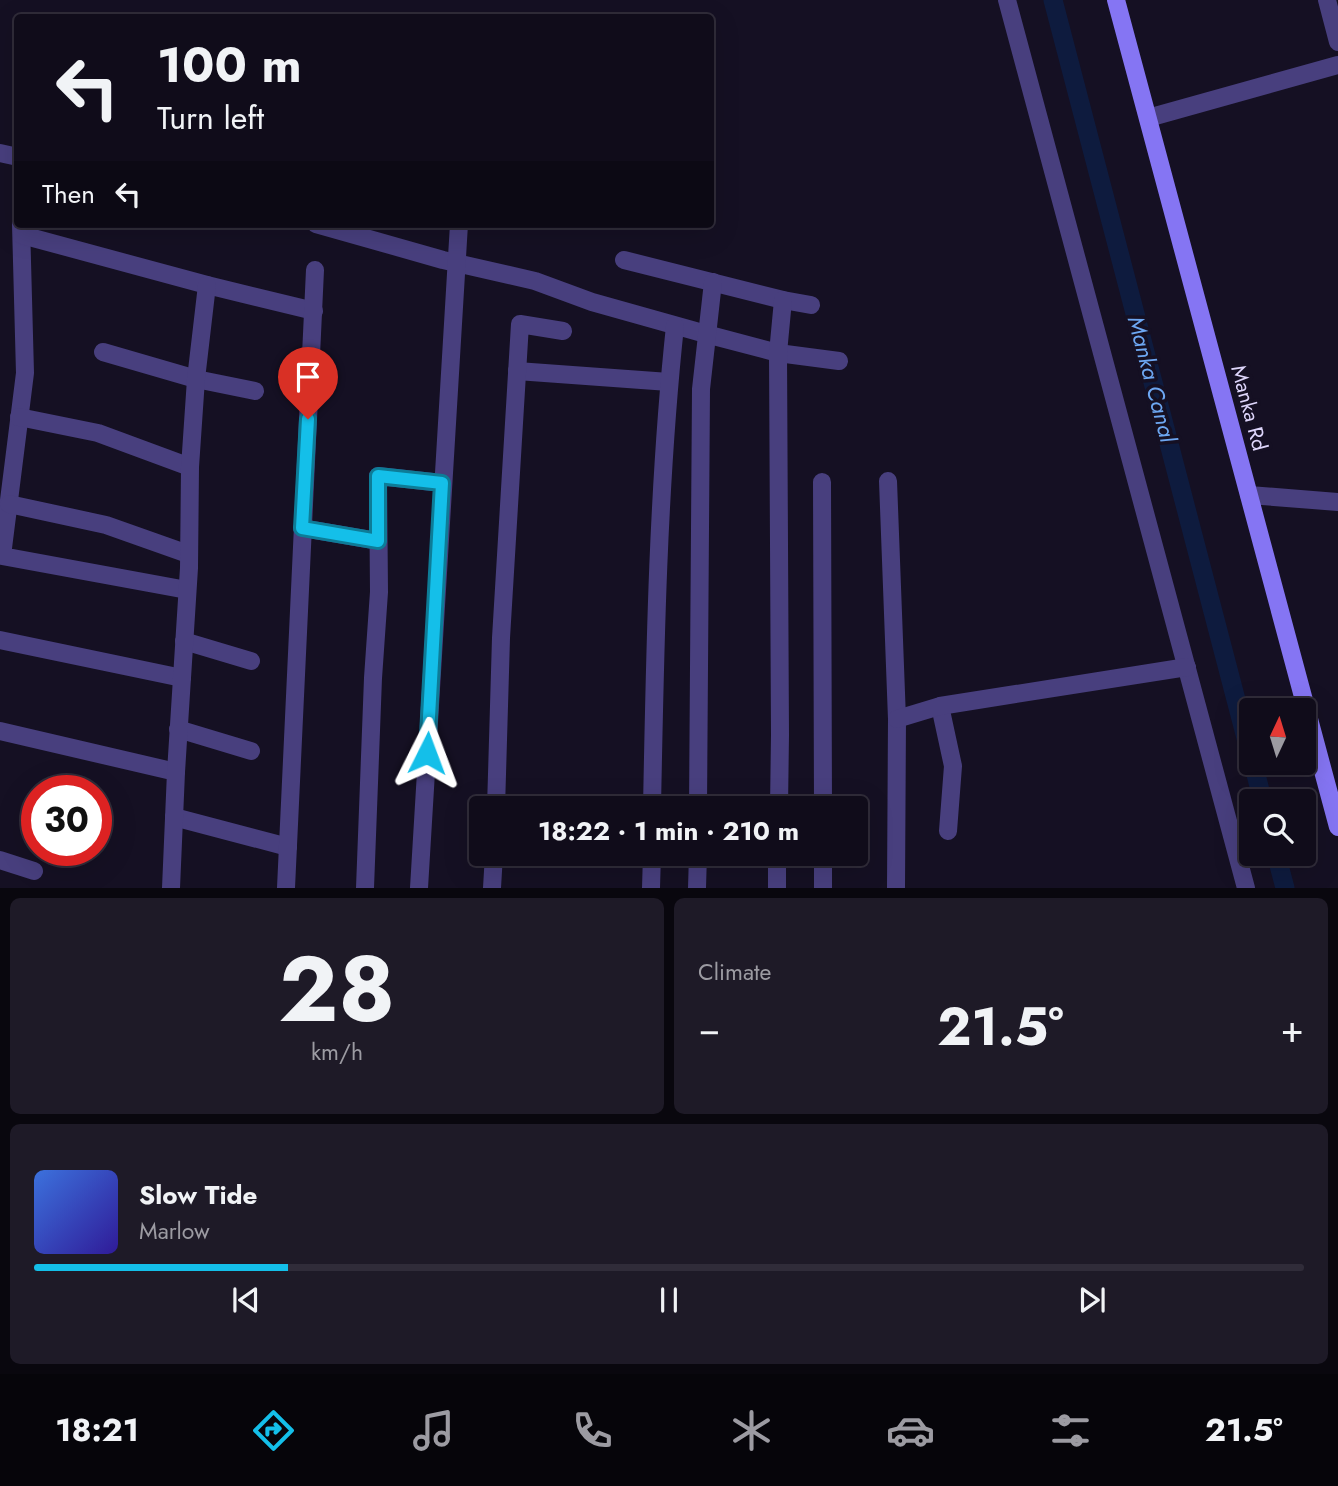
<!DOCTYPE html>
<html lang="en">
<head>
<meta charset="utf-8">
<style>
	:root { --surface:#100c1a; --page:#1e1a27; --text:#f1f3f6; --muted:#9c9ba2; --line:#302c39; --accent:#14bfe9 }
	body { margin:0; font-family:Jost,sans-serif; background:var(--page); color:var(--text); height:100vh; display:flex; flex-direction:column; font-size:26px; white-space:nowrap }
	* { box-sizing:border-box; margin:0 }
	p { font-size:23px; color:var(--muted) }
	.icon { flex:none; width:38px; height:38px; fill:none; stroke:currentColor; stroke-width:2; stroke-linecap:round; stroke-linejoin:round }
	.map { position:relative; height:888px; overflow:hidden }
	.panel { display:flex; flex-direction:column; gap:10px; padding:10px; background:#09070e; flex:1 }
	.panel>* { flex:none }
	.top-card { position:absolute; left:14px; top:14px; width:700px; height:214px; border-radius:7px; box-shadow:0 7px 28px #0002,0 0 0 2px var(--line); background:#100c1a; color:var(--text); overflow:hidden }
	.needle { width:46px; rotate:4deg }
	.fabs { position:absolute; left:1239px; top:698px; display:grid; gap:14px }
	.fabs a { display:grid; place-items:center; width:77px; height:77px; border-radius:7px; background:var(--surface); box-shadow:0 7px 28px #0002,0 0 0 2px var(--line); font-size:35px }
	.speed { position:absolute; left:21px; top:775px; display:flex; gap:14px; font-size:35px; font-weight:700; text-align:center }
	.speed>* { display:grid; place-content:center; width:91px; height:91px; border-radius:50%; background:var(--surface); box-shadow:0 7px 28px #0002,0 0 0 2px var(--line); line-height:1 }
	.speed .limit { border:10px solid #d22; background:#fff; color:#111 }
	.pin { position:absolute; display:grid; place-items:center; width:60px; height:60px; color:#fff; margin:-72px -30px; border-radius:50% 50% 50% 0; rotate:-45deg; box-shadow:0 0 7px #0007 }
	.pin .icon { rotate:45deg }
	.me { position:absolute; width:77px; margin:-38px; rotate:3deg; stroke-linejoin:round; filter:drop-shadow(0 0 5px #0008) }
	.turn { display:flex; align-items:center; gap:24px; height:147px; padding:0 28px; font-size:32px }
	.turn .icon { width:91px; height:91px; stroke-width:2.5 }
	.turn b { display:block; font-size:49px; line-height:60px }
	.then { display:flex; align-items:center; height:66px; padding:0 28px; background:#0003; gap:14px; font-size:26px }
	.big { font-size:52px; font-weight:700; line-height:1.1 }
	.panel .card { flex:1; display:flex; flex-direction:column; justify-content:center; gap:10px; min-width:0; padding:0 24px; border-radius:10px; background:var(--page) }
	.panel .dial { align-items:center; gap:0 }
	.dial b { font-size:91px; line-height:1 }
	.song { display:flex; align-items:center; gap:21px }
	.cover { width:84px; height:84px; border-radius:10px; background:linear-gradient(135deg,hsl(220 70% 55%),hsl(250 70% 35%)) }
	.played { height:7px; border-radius:4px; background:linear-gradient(90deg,var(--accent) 20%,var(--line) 20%) }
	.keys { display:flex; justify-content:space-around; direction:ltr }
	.heat { display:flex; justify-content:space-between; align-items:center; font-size:38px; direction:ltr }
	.panel .tiles { flex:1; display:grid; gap:10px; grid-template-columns:1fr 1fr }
	.card:last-child { grid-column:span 2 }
	.trip { position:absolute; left:469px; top:796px; width:399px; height:70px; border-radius:7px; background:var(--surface); box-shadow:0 7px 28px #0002,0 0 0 2px var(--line); font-weight:700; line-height:70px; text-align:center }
	.tab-bar { display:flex; height:112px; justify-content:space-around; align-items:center; background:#06050a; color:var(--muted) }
	.tab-bar .icon { width:49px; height:49px }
	.tab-bar .current { color:var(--accent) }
	.tab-bar b { font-size:32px; color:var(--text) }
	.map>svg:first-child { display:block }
</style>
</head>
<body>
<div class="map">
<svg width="1338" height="888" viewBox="0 0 1338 888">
	<rect width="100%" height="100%" fill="#151023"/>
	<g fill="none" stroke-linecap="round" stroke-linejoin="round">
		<g stroke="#0e1b3e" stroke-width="19">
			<path d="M1053,0l198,757"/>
			<path d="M1253,763l10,39"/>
			<path d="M1276,854l9,34"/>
		</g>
		<g stroke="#483f7e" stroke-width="18">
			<path d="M1007,0l239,888"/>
			<path d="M1327,0l11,42"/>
			<path d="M1148,118l190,-53"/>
			<path d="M0,153l18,4"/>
			<path d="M21,224l4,149 -23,183 185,34"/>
			<path d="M316,224l127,36 92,21 57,21 114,32 72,19 61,8"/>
			<path d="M22,235l185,50 107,26"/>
			<path d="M624,260l159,40 28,5"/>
			<path d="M103,352l93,27 59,12"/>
			<path d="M517,371l152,11"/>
			<path d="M19,417l79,16 92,34"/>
			<path d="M888,481l9,238 -1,169"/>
			<path d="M822,482l1,326"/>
			<path d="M1249,495l89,7"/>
			<path d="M9,504l97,21 82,29"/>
			<path d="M302,528l76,13"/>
			<path d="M0,640l182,38"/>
			<path d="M184,641l67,20"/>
			<path d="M940,706l13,60 -5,65"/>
			<path d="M897,719l43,-13 247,-39"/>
			<path d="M178,729l73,22"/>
			<path d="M0,731l176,41"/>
			<path d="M496,808l5,-170 19,-314 43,7"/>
			<path d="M652,808c3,-160 6,-322 23,-482"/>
			<path d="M698,808l3,-419 12,-107"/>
			<path d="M779,808l1,-73 -2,-382 5,-53"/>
			<path d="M174,817l114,30"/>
			<path d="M0,860l34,11"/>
			<path d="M171,888l5,-116 13,-204 1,-101 6,-88 11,-94"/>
			<path d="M286,888l29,-618"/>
			<path d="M365,888l8,-210 6,-86 -1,-116 64,7"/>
			<path d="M419,888l40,-664"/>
			<path d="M492,888l2,-34"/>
			<path d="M651,888l1,-34"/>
			<path d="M697,888l1,-34"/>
			<path d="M777,888v-34"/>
			<path d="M823,888v-34"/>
		</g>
		<path stroke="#8575f3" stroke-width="18" d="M1116,0l222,827"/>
	</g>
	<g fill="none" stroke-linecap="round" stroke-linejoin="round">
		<g stroke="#0d7c97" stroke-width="18">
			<path id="route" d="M308,419l-6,109 76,13v-65l64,7 -15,270"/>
		</g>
		<use href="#route" stroke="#14bfe9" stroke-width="12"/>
	</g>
	<g text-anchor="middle" stroke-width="7" stroke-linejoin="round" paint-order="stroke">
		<g font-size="21" fill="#ded6fb" stroke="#151023">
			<text transform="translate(1249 408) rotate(75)" y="7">Manka Rd</text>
		</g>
		<g font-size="23" font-style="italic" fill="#6da7f2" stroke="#151023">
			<text transform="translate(1152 379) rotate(75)" y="8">Manka Canal</text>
		</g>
	</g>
</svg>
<div class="fabs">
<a><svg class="needle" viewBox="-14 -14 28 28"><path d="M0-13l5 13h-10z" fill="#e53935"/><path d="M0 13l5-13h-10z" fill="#9c9ba2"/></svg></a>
<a><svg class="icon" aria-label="search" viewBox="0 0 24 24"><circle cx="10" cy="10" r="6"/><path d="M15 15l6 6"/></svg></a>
</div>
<div class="speed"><div class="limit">30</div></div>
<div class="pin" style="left:308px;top:419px;background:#d93025"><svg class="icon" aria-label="arrive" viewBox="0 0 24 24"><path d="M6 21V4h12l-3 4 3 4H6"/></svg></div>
<svg class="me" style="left:427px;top:753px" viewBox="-20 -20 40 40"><path d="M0-17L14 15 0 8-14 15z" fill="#14bfe9" stroke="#fff" stroke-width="4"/></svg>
<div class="trip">18:22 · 1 min · 210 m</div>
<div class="top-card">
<div class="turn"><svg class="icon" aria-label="left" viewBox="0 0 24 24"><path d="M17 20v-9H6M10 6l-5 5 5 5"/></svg><div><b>100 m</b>Turn left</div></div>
<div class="then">Then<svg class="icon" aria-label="left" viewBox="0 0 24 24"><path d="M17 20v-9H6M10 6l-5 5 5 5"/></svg></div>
</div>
</div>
<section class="panel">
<div class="tiles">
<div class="card dial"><b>28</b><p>km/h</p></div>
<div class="card"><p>Climate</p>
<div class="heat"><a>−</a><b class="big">21.5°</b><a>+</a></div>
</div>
<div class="card">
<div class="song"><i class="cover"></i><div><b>Slow Tide</b><p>Marlow</p></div></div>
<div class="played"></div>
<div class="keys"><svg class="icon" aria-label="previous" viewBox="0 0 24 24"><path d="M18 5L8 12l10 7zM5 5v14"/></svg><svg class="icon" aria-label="pause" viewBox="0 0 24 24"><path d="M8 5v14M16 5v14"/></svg><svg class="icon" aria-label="next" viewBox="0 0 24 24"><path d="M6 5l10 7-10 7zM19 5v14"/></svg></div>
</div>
</div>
</section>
<nav class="tab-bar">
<b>18:21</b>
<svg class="icon current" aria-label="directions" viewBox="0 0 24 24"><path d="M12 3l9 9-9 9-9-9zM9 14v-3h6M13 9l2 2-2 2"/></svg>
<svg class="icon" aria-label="music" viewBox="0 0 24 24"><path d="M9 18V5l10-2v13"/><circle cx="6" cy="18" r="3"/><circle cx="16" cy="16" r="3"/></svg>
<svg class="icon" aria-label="phone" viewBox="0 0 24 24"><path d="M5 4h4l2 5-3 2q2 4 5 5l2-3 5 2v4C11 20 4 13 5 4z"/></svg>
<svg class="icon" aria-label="climate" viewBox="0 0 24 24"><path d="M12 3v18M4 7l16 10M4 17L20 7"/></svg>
<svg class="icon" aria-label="car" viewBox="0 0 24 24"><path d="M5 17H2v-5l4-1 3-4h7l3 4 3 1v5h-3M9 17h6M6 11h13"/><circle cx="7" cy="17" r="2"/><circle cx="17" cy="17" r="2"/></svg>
<svg class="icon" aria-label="filters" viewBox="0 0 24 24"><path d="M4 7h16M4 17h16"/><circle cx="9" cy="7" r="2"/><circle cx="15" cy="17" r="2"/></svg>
<b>21.5°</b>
</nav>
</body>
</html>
